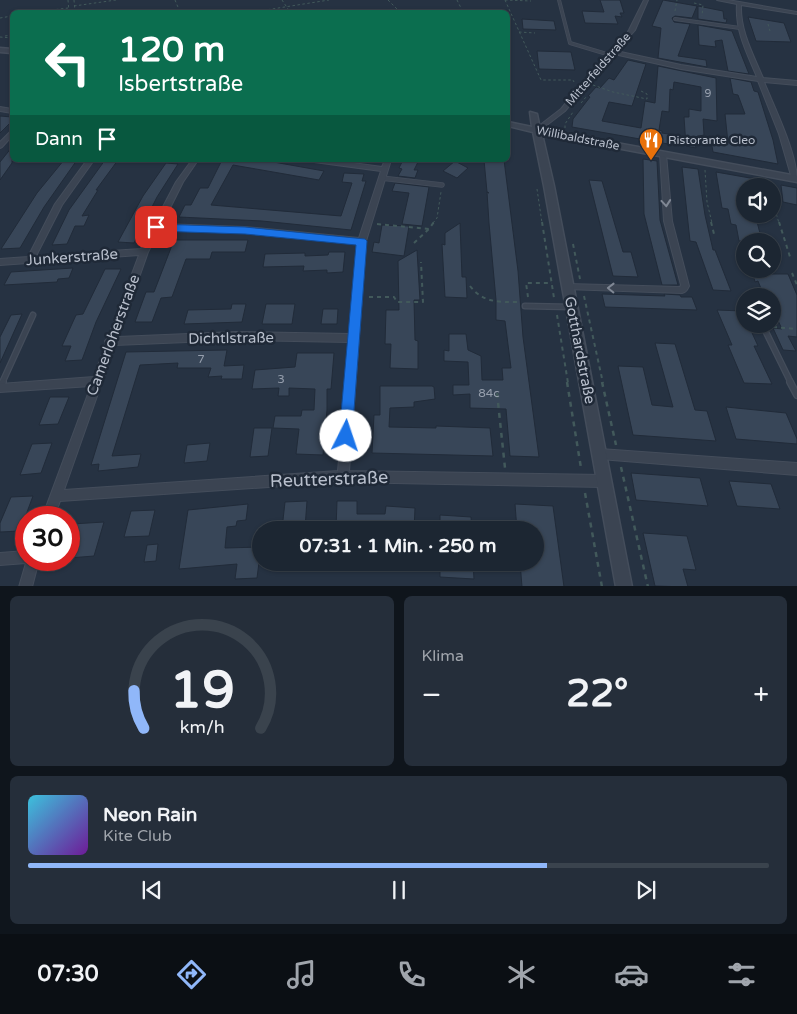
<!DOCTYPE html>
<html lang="de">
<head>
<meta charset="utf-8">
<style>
	:root { --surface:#1c2632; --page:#252e3a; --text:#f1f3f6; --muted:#a0a5ac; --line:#3a434d; --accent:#90b7f9 }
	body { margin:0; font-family:"Varela Round",sans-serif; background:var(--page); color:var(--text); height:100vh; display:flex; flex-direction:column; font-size:19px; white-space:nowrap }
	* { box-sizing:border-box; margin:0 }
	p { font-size:16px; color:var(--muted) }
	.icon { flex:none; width:28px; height:28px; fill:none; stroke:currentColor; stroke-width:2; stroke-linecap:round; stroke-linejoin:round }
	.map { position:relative; height:586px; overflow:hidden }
	.details { display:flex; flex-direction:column; gap:10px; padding:10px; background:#0f151c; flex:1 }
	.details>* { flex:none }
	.banner { position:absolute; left:10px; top:10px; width:500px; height:152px; border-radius:8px; box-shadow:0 1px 4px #0004,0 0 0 1px var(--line); background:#0b6e4f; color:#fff; overflow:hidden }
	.fabs { position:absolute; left:736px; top:178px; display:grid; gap:10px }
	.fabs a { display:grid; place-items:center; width:45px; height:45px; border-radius:50%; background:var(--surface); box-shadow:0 1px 4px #0004,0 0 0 1px var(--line); font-size:25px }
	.speed { position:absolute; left:15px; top:506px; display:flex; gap:10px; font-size:25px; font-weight:700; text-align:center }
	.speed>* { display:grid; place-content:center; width:65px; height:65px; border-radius:50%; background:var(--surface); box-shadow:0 1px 4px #0004,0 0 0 1px var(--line); line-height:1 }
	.speed .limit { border:8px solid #d22; background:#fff; color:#111 }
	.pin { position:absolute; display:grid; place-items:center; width:42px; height:42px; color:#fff; margin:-21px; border-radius:10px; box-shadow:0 2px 8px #0006 }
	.me { position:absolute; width:55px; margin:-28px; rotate:4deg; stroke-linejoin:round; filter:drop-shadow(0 0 4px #0008) }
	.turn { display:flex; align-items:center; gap:18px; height:105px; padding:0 25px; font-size:22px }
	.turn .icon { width:65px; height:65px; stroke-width:2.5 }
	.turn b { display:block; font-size:35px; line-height:42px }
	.then { display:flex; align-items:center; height:48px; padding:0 25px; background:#0003; gap:10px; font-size:19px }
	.big { font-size:38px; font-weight:700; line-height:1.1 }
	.details .widget { flex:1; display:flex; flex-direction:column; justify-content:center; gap:8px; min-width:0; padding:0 18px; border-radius:8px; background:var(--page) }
	.details .dial { align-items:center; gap:0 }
	.dial svg { height:130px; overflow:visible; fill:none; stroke:var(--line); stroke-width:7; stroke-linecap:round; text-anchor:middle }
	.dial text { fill:var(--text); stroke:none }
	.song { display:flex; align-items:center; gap:15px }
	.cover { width:60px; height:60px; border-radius:8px; background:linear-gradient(135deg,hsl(190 70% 55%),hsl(280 70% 35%)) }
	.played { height:5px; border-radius:2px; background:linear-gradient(90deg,var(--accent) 70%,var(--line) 70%) }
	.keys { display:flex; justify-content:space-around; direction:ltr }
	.heat { display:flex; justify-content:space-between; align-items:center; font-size:28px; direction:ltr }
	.details .tiles { flex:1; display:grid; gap:10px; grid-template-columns:1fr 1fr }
	.widget:last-child { grid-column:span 2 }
	.trip { position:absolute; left:252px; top:521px; width:292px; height:50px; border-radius:25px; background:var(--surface); box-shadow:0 1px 4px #0004,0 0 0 1px var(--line); font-weight:700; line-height:50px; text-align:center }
	.tab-bar { display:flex; height:80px; justify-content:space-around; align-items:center; background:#0b0f14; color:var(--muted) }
	.tab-bar .icon { width:35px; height:35px }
	.tab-bar .selected { color:var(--accent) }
	.tab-bar b { font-size:22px; color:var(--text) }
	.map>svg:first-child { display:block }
</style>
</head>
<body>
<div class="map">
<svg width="797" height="587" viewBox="0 0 797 587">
	<rect width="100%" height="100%" fill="#263242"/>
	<g fill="#384658" stroke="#212b39">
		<path d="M600,0h20l4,13h-4l2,4 -7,-1 3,8 -33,-1 -3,-12 22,1z"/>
		<path d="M663,0l34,6 -5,12 -17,-2 -3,2 2,4 16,2 -12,32 28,4 1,7 -49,-9 3,-30 -9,-2z"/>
		<path d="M698,6l25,5 1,8h3l-1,4 -28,-4z"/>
		<path d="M748,17l36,6 7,19 -35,-1z"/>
		<path d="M522,19l32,2 2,9 -33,-1z"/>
		<path d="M698,25l34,6 17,43 -21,-3 -6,-31 -7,1 1,6 -17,-2z"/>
		<path d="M537,51l34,1 4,18 -36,-1z"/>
		<path d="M628,60l18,4 -14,42 -23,-4 -7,19 39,7 4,-27 10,2 3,-37 58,12 1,43 -14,-2 1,16 -10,2 2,11 -10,-2 -2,-29h5v-8l12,2v-24l-27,-5 -1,8 -3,-1 -1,23 -7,-1 -3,19 3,1v2l12,2v10l-102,-18 1,-8 17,-22 -2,-1 8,-9 4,1 9,-10 5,2z"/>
		<path d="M730,78l21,4 3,9 4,1 15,48 5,24 -65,-12 -2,-12 17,3 -3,-29h20l-7,-19 -5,-1z"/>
		<path d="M0,116l12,1v4l-12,12z"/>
		<path d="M12,147v16l-12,17v-18z"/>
		<path d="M643,159l14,2 3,59 18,65h-16l-18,-71z"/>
		<path d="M64,160h13l-33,47 -24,41 -19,1 36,-56z"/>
		<path d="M105,160h13l-22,30h2l-16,26 7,-1 -5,11h-9l-8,18 -15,1 17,-35z"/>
		<path d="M222,160h47l-1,1 56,10 -5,9 -86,-15 -22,40 130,11 11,-33 -10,-1 2,-9 20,1 -2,7h4l-15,49 -89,-9 -83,-4 6,-12h6l9,-17h8z"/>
		<path d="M403,160h16l-5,10h4l-3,8 -17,-2 4,-7 -3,-1z"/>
		<path d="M484,160h20l14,111 5,66 16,120 -29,-1 -4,-47 -36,-1v-14l-17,1v-10h16l-1,-23 -24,-1v-11l5,1v-17h17l2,16 13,6 1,24h21l-1,-12h9l-6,-47 -9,-1v-20l-7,-77 -2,-31 2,1 -2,-1z"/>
		<path d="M455,161l13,7 -11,10 -14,-7z"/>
		<path d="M166,163l12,1 -21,33 -23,46 -16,-1 25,-46z"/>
		<path d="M682,167l16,2 7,46 8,35h2l16,41 -18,-1 -17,-48 -6,-1z"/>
		<path d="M716,172l51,9v5h-22v28h10l7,27h-23l-3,-16 -5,-1 -3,-15 -6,-1z"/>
		<path d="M589,180l13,1 21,71h8l7,25 -25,-1z"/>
		<path d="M395,183l34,4 -7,39 -20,-2 7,-31 -17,-2z"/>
		<path d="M781,185l16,3v17l-14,-3z"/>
		<path d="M460,223l2,54h4l1,21 -22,-1 -3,-53 3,1v-12z"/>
		<path d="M382,225l27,1 -5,30 -32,-4 2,-10 5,1z"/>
		<path d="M174,240h74l-3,12h-33l-2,7h-24l-14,38 -11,1 -9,24h-17l11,-30h8z"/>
		<path d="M417,250l3,50h-6l1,40 3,1v28l-28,-1 1,-24h-6l1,-34h13l-1,-49z"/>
		<path d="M329,252h16l-2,20 -16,1v-3l-24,1 1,-5 -41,1 2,-13 40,-1v3l23,-1z"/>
		<path d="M73,268l-4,10 -11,1 -1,3 -53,3 7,-13z"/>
		<path d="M105,269h16l-25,53 -14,38 -17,1 6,-15h-9l14,-31 7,-1z"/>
		<path d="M752,270l18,2v2h18l9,21v42l-9,-1 8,15 -13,-1 -10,-22 9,1 -10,-21v-12h-8l-6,-15 -3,1z"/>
		<path d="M602,294l63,2 -1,-2 16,1 1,2h11l5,13 -92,-3z"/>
		<path d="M232,304h14l-4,18 -58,2 4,-14 43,-1z"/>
		<path d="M266,304h29l-3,20h-30z"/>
		<path d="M323,309h15l-1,15h-16z"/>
		<path d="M717,310l25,1 3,13h3l10,22h-4l18,38 -28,-1 -16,-38h4z"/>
		<path d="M22,314l-22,49v-26l11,-22z"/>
		<path d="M655,343l20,1 20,66 12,1 9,30 -83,-6 -15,-69 25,1 9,38 21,2z"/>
		<path d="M227,350l-3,16 20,-1 -2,14h-21l1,-3 -14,1 3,-9h-34l1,-5 -38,2 -28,91 29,-2 -3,13 -40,4 1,-7 -8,1 35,-113z"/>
		<path d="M297,353h37l-3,36h-4v21l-4,45 -27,-1 3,-25 -26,-1 2,-12h26l1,-6h12l1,-21 -26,-1v8h-11l1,-8 -27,1 3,-19 40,-3z"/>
		<path d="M380,386h52l2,1 1,12 -21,3v5l-24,1 -1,19 47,1v-2l54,2 3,28 -121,-3 2,-38h6z"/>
		<path d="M50,397h19l-11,27 -19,1z"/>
		<path d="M726,407l60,6 11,26v5l-61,-5z"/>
		<path d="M254,428h18l-4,28 -18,1z"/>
		<path d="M52,443l-11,30 -21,2 12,-31z"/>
		<path d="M210,443l-3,18 -23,2 3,-18z"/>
		<path d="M631,473l69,5 8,28 -72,-6z"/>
		<path d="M729,481l42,3 9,25 -43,-3z"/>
		<path d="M33,496l-13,35 -20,1v-9l11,-26z"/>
		<path d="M307,501l-2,27 -23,1 3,-27z"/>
		<path d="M337,501h20v13h28l1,-8 29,2 -1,22 -78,-1z"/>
		<path d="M248,504l-2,16 -9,1 -1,5 -9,1 -2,21 36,-1 -4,31 -22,1 2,-15 -58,5 9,-59z"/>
		<path d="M515,504l38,2 11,81h-42l-2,-25h16v-32h-19z"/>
		<path d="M155,510l-6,26 -25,1 7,-26z"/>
		<path d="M440,515l31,2 1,13h-32z"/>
		<path d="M104,522l-10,34 -25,2v-25l3,-9z"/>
		<path d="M643,533l44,3 9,34 -13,-1 5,18 -33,-1z"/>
		<path d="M158,544l-2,17 -12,1 3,-17z"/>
		<path d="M440,562h33l1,17 -34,-2z"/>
	</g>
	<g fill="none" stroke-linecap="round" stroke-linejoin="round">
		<g stroke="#444d5b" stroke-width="4">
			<g id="service-far3">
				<path d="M559,0l11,43 40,12"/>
				<path d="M675,19l65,9"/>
			</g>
		</g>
		<g stroke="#444d5b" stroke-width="5.5">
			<path id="service-far2" d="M381,178l61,7"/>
		</g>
		<g stroke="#444d5b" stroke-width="7">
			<g id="service-far1">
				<path d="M525,306l46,1"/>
				<path d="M763,326l28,57"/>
				<path d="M2,383l31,-68"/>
			</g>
		</g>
		<g stroke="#444d5b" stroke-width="8">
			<g id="service">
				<path d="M790,382l7,13"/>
				<path d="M0,388l3,-6"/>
			</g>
		</g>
		<g stroke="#444d5b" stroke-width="2">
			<g id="minor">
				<path d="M644,0h4l-13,30 -19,21 65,14 76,12c-10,-24 -22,-46 -20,-73l-20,-4h11l69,12v2l-56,-9c-1,26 12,49 22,73l34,3v4l-33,-3c11,27 33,71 33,99l-5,-2 -13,-45 -21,-53 -77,-12 -67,-15 -13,13 -36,44 -26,20h-4v-2l26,-20 36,-44 28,-29 4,-6z"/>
				<path d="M0,107l12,2v4l-12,-2z"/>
				<path d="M12,131v5l-10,11 -2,1v-6l10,-10z"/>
				<path d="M663,152l3,2 6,67 17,65c-2,4 -3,6 -7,7l-117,-4 -1,-2 1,-2 3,-1 112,3 1,-2 -17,-64 -4,-67z"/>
				<path d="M87,160h7l-32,45 -26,51 105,-7 35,-67 16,-22h6l-15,22 -21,42 83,3 114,11 22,-67 -67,-9 -3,-2h20l51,7 3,-7h6l-25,81 -17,230 254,4 4,2 2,4 -2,4 -4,2 -260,-5 -283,19 -6,17h-12l49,-132 -91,6v-8l94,-7 12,-34 -1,-2 3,-3 31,-83 -139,10v-6l28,-2 27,-53zM159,230l86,3 113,10 -8,91 -115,-2 -117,5 30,-85zM235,340l114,2 -11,129 -274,19 51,-145z"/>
				<path d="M600,449l197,14v12l-197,-16 -4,-1 -1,-4 1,-4z"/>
				<path d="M26,551v9h13l-7,27h-13l7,-24 -26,2v-12z"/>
			</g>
		</g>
		<g stroke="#444d5b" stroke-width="3">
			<g id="tertiary">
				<path d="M0,48l12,1v4l-12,-1z"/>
				<path d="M530,112l7,2 3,15 257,47v6l-255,-48 12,52 78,401h-16l-72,-401 -11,-54 -25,-6v-4l24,5z"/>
			</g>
		</g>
		<g stroke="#42595b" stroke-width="1" stroke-dasharray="2.5 2.5" stroke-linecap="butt">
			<path d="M68,0l1,12"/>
			<path d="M74,0l1,12"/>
			<path d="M175,0l5,12"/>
			<path d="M282,0l8,12"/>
			<path d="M388,0l12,12"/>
			<path d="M457,0l6,12"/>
			<path d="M505,0l36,80h32l1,2"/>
			<path d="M505,0l26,1"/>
			<path d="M694,3l9,2 -1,11"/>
			<path d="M74,6l42,-6"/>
			<path d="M675,11l2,-11"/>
			<path d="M36,12l32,-4"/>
			<path d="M253,12l76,-12"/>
			<path d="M0,18l12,-2"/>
			<path d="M768,24l2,7"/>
			<path d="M519,32l16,1"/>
			<path d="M5,36l7,-1"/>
			<path d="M0,37l12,1"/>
			<path d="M593,85l20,7 34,7v-5l-6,-3"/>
			<path d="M581,103l5,-6"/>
			<path d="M565,128v-4l8,-12"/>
			<path d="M705,170l2,32 5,21"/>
			<path d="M537,189l5,34"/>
			<path d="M772,200l7,23"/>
			<path d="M433,223l4,-5 4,-26"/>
		</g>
		<g stroke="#42595b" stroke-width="2" stroke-dasharray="4 4" stroke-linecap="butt">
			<path d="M542,222l12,76"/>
			<path d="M711,222l3,12"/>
			<path d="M779,222l12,38"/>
			<path d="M377,224l52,5 5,-7"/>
			<path d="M414,243l15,-14"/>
			<path d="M573,244l7,35"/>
			<path d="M792,273l5,12"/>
			<path d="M470,286c13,17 29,16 49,16"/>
			<path d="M584,296l19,87"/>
			<path d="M369,297h25l3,5h26l-2,-40"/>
			<path d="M528,297l-2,-14h26"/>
			<path d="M557,315l11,68"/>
			<path d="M773,327l24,2"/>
		</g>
		<g stroke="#42595b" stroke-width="2.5" stroke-dasharray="5 5" stroke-linecap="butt">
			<path d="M567,382l14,86"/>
			<path d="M602,382l14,63"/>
			<path d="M497,393l8,75"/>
			<path d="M621,467l27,120"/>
			<path d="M585,493l17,94"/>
		</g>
		<use href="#service-far3" stroke="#3b4452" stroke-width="2.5"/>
		<use href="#service-far2" stroke="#3b4452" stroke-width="4"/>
		<use href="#service-far1" stroke="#3b4452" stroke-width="4.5"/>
		<use href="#service" stroke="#3b4452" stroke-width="5.5"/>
		<use href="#minor" fill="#3b4452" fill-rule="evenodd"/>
		<use href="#tertiary" fill="#3b4452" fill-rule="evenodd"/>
	</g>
	<defs><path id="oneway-chevron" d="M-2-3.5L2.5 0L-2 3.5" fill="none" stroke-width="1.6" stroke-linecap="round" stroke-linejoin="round" transform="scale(1.25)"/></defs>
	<g stroke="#808895">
		<use href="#oneway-chevron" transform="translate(666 203) rotate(85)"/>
		<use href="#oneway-chevron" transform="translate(611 288) rotate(-179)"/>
	</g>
	<path fill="#1a73e8" stroke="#114b97" d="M156,224l89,3 120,12 2,2 -15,195 -2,5 -4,2 -5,-2 -2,-5 17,-191 -111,-11 -89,-3 -5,-4z"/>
	<defs>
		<g id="restaurant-pin" transform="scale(1.25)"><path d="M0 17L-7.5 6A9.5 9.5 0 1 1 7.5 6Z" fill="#e8710a" stroke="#1f2937"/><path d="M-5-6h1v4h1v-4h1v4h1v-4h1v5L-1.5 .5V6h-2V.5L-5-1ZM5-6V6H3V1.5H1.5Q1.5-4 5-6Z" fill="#fff"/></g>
	</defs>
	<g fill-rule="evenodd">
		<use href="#restaurant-pin" x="651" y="140"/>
	</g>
	<g text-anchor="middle" stroke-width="5" stroke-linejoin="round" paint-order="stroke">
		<g font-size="11" fill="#969fad">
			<text x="708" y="97">9</text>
		</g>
		<g font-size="12" fill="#b8bfcc" stroke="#1f2937">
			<text transform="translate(598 69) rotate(-49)" y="4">Mitterfeldstraße</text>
			<text transform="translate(578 138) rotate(11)" y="4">Willibaldstraße</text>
		</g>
		<g font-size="12" fill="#b8bfcc" stroke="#1f2937" text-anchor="start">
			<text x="668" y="144">Ristorante Cleo</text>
		</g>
		<g font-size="12" fill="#969fad">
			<text x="201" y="363">7</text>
			<text x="281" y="383">3</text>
			<text x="489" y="397">84c</text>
		</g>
		<g font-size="15" fill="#b8bfcc" stroke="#1f2937">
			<text transform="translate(72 257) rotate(-4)" y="5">Junkerstraße</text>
			<text transform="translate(113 335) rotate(-70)" y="5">Camerloherstraße</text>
			<text transform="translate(231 338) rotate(-1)" y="5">Dichtlstraße</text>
			<text transform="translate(580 350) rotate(79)" y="5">Gotthardstraße</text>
		</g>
		<g font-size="18" fill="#b8bfcc" stroke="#1f2937">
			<text transform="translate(329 479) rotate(-2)" y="6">Reutterstraße</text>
		</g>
	</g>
</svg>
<div class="fabs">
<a><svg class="icon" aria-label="sound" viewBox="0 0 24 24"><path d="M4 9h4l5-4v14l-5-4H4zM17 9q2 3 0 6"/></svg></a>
<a><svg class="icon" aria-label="search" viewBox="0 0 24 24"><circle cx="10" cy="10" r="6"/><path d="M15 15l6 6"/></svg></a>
<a><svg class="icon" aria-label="layers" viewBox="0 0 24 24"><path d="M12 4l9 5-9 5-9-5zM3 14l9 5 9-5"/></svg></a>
</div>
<div class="speed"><div class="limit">30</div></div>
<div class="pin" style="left:156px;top:227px;background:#d93025"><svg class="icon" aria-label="arrive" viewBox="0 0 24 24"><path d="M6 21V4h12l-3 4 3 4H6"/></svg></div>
<svg class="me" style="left:346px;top:436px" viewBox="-20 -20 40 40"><circle r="19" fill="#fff"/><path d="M0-13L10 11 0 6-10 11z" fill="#1a73e8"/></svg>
<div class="trip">07:31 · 1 Min. · 250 m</div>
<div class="banner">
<div class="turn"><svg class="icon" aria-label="left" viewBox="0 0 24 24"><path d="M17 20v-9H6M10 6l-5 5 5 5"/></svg><div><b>120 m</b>Isbertstraße</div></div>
<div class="then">Dann<svg class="icon" aria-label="arrive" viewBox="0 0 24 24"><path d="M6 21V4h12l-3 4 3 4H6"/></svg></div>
</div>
</div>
<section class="details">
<div class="tiles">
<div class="widget dial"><svg viewBox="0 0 100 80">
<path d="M14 69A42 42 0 1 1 86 69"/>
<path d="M14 69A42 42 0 0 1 8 46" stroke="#90b7f9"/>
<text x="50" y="56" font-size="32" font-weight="700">19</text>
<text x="50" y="72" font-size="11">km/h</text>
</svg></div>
<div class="widget"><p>Klima</p>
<div class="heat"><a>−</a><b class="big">22°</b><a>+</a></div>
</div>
<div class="widget">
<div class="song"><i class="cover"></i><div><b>Neon Rain</b><p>Kite Club</p></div></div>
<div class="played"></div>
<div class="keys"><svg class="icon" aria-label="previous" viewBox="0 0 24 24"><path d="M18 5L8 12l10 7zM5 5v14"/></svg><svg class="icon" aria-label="pause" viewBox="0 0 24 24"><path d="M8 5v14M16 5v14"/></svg><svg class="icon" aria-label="next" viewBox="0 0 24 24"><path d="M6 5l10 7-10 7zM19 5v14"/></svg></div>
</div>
</div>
</section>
<nav class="tab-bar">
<b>07:30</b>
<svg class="icon selected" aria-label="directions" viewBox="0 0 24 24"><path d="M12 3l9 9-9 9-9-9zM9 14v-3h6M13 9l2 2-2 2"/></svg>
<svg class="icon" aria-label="music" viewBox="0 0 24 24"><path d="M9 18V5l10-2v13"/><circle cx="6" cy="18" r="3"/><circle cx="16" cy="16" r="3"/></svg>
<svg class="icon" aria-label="phone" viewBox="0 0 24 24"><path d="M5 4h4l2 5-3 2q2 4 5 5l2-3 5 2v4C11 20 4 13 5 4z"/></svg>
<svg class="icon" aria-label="climate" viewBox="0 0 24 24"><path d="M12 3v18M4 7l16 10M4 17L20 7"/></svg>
<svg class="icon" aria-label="car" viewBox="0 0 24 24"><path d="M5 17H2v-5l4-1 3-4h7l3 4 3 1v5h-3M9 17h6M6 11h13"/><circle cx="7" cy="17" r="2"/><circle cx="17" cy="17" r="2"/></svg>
<svg class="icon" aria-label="filters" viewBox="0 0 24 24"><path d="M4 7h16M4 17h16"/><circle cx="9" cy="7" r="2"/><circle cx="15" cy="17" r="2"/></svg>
</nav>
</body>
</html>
